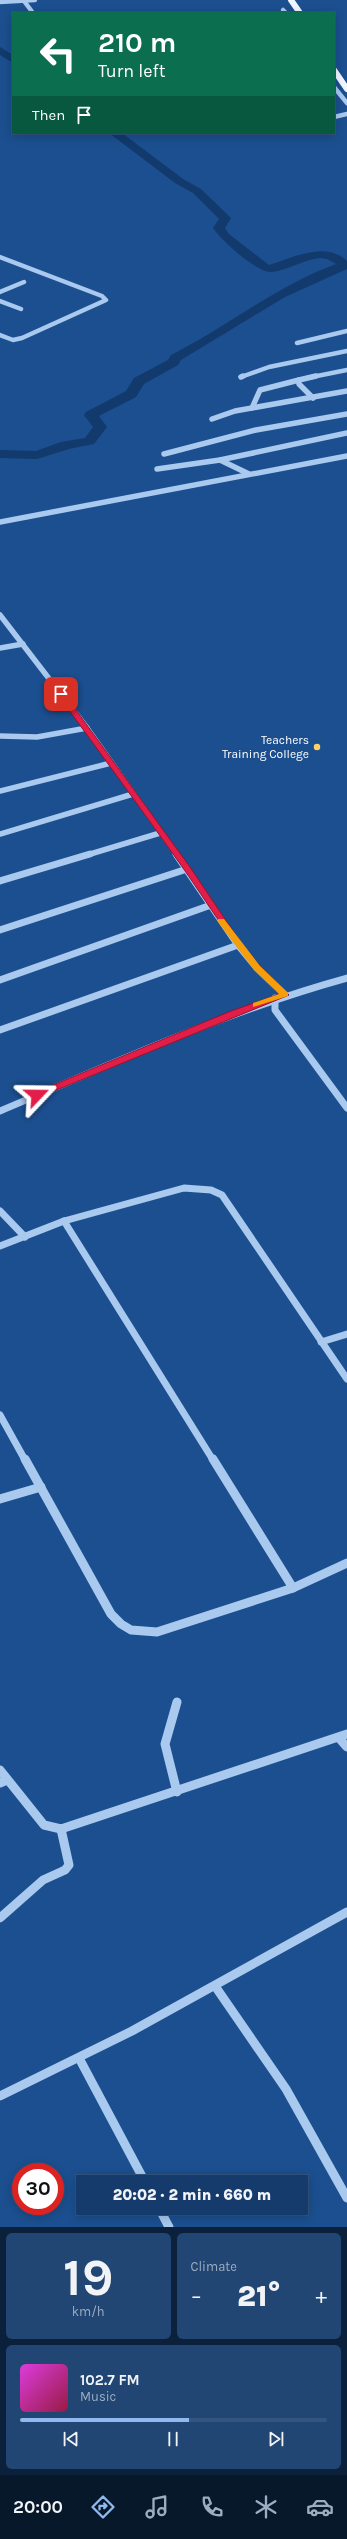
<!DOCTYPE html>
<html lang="en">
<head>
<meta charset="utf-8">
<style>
	:root { --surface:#143b6b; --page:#214673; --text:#f1f3f6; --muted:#9dadc1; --line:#33557e; --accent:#90b9f0 }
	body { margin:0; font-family:Karla,sans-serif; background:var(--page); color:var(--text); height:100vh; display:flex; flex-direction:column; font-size:15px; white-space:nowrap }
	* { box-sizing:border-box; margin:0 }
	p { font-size:13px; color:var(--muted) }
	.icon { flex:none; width:22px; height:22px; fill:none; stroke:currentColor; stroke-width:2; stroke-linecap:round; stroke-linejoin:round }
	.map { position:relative; height:2227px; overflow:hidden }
	.panel { display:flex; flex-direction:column; gap:6px; padding:6px; background:#0b203b; flex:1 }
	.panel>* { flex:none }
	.top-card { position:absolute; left:12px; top:12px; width:323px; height:122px; border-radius:0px; box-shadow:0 2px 10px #0003,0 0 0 1px var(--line); background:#0b6e4f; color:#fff; overflow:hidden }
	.speed { position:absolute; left:12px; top:2163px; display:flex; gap:8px; font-size:20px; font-weight:700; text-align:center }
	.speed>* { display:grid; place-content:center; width:52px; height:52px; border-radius:50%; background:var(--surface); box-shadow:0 2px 10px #0003,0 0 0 1px var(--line); line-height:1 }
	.speed .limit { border:6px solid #d22; background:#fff; color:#111 }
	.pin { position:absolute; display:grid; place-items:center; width:34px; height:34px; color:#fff; margin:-17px; border-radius:8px; box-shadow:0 2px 6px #0006 }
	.me { position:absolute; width:44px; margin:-22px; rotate:67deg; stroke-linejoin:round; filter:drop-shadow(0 0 3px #0008) }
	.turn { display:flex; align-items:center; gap:14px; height:84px; padding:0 20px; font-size:18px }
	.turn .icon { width:52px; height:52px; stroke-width:2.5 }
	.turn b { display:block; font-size:28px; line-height:34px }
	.then { display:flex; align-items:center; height:38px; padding:0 20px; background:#0003; gap:8px; font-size:15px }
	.big { font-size:30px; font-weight:800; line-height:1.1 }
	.panel .widget { flex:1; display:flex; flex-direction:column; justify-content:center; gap:6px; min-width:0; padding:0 14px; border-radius:6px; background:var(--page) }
	.panel .dial { align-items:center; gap:0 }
	.dial b { font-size:52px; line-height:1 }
	.song { display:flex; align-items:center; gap:12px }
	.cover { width:48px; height:48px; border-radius:6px; background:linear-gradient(135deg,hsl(300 70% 55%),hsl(340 70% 35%)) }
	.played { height:4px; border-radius:2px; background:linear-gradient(90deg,var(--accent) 55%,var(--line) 55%) }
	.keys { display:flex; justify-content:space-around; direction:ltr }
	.heat { display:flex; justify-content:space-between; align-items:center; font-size:22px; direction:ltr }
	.panel .tiles { flex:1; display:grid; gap:6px; grid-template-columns:1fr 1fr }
	.widget:last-child { grid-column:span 2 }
	.trip { position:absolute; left:76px; top:2175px; width:232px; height:40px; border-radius:0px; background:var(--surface); box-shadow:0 2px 10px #0003,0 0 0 1px var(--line); font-weight:800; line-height:40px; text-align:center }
	.menu { display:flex; height:64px; justify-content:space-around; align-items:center; background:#08182b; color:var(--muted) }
	.menu .icon { width:28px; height:28px }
	.menu .current { color:var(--accent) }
	.menu b { font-size:18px; color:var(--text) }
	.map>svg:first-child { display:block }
</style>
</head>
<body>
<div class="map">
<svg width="347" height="2227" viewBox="0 0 347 2227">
	<rect width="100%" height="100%" fill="#1b4f8f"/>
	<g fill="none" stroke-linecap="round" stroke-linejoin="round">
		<g fill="#123a6d" fill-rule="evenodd">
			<path d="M0,47l13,8v8l-13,-8z"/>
			<path d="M109,133h13l61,46 18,10 30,29 -6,10 4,6 40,31c24,-7 56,-25 78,-4v8l-62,28 -104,63 -3,5 -34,19 -8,13 -37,19 8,11 -13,17 -25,5 -32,10 -37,-1v-8l36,1 25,-9 24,-4 8,-11 -9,-12 2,-3 40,-21 8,-13 34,-18 3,-5c56,-28 105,-69 165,-91l-9,-5 -7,-1c-17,2 -32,12 -48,14 -14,2 -51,-32 -59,-44l6,-9 -26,-26 -18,-10z"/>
		</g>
		<g stroke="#a9c9ee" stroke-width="4.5">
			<path d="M24,1l9,12"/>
			<path d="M0,2l35,-2"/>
			<path d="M283,10l3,3"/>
			<path d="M334,87l13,16"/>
			<path d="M334,117l13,-3"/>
			<path d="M0,257l102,39 4,4 -84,38 -9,2 -13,-5"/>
			<path d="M0,292l24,-10"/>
			<path d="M0,301l21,8"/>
			<path d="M297,343l50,-12"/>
			<path d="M241,377l28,-10 78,-16"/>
			<path d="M312,377l35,-7"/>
		</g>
		<g stroke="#a9c9ee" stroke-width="5.5">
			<path d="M241,377l2,-1"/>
			<path d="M313,398l-14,-14v-4l17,-4"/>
			<path d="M252,408l8,-18 39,-10"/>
			<path d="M212,419l23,-8 112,-20"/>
			<path d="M164,454l92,-24 91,-16"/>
			<path d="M220,460l29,14"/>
			<path d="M157,469l63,-9 127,-27"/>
			<path d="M0,522l347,-66"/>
			<path d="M0,615l87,113 90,127"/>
			<path d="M0,648l23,-4"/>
			<path d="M0,736l37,1 50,-9"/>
			<path d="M0,791l111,-28"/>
			<path d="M0,834l133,-40"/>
			<path d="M87,855l73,-22"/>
		</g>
		<g stroke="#a9c9ee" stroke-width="7">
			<path d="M176,854l62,91 19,23 28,27"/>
			<path d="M0,881l90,-27"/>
			<path d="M0,930l187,-61"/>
			<path d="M0,980l211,-75"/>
			<path d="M275,998v12l72,98"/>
			<path d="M0,1030l238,-85"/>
			<path d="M0,1111c114,-48 227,-100 347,-133"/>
			<path d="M0,1211l25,26"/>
			<path d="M64,1221l149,239"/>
			<path d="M0,1246l64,-25 120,-33 27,2 11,5 125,184"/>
			<path d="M321,1342l26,-8"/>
			<path d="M0,1415l25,45"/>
		</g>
		<g stroke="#a9c9ee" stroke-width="9">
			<path d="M25,1459l86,155 10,10 10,6 26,2 136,-44 54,-25"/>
			<path d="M213,1459l80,129"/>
			<path d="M0,1499l41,-12"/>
			<path d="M177,1702l-12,42 12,48"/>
			<path d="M339,1738l8,9"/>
			<path d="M0,1770l44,55 17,4 286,-95"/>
			<path d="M0,1783l7,-3"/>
			<path d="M0,1918l43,-38 22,-10 4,-5 -8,-36"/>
			<path d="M215,1986l71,103 61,109"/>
			<path d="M79,2058l66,124"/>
			<path d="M0,2096l132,-65 215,-119"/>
			<path d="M159,2208l10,19"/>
		</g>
		<g stroke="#f0f6ff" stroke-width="6">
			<path d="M291,0l9,13"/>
			<path d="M334,70l13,19"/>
		</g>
	</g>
	<path fill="#e11d48" stroke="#92132f" d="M58,692h5l127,175 51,76 19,23 29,29 -252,103 -3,-1v-4l197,-82 48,-17c-41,-40 -64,-80 -96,-126 -41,-58 -83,-115 -125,-173z"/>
	<path fill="#f59e0b" d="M218,919h6l36,47 28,27v3l-35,11v-4l26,-9 -25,-24 -36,-48z"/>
	<circle fill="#ffd166" stroke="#1b4f8f" stroke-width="1.5" cx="317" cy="747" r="4"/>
	<g text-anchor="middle" stroke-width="4" stroke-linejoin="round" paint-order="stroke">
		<g font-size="12" fill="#fff" stroke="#1b4f8f" text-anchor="end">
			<text x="309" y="744">Teachers<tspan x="309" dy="14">Training College</tspan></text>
		</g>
	</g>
</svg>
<div class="speed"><div class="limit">30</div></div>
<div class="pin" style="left:61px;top:694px;background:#d93025"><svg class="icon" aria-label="arrive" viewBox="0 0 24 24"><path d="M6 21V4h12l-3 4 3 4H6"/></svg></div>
<svg class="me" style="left:37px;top:1095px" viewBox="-20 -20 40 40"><path d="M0-17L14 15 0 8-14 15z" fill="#e11d48" stroke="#fff" stroke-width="4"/></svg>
<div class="trip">20:02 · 2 min · 660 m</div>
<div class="top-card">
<div class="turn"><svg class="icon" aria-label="left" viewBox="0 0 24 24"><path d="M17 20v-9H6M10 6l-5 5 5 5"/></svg><div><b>210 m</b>Turn left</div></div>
<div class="then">Then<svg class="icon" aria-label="arrive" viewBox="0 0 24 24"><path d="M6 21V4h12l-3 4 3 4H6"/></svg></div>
</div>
</div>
<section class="panel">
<div class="tiles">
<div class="widget dial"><b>19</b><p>km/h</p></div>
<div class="widget"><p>Climate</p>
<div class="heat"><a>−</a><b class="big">21°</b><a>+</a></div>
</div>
<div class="widget">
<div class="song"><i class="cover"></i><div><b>102.7 FM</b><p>Music</p></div></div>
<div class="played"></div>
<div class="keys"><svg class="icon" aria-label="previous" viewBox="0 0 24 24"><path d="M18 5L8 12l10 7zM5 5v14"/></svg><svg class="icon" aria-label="pause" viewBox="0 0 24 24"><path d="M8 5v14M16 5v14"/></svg><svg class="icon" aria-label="next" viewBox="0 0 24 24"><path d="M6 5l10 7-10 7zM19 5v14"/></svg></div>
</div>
</div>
</section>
<nav class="menu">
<b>20:00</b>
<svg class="icon current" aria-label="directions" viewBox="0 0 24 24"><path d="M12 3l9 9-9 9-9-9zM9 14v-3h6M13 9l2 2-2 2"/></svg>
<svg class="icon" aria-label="music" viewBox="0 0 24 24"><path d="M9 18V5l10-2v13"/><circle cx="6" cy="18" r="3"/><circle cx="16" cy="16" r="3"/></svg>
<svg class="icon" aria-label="phone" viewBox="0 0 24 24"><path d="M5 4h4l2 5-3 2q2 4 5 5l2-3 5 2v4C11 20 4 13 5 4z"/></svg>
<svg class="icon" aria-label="climate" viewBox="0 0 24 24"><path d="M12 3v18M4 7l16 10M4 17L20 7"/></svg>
<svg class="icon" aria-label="car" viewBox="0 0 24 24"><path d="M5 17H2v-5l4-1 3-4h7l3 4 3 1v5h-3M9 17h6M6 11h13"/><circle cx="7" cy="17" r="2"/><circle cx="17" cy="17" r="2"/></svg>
</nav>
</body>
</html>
